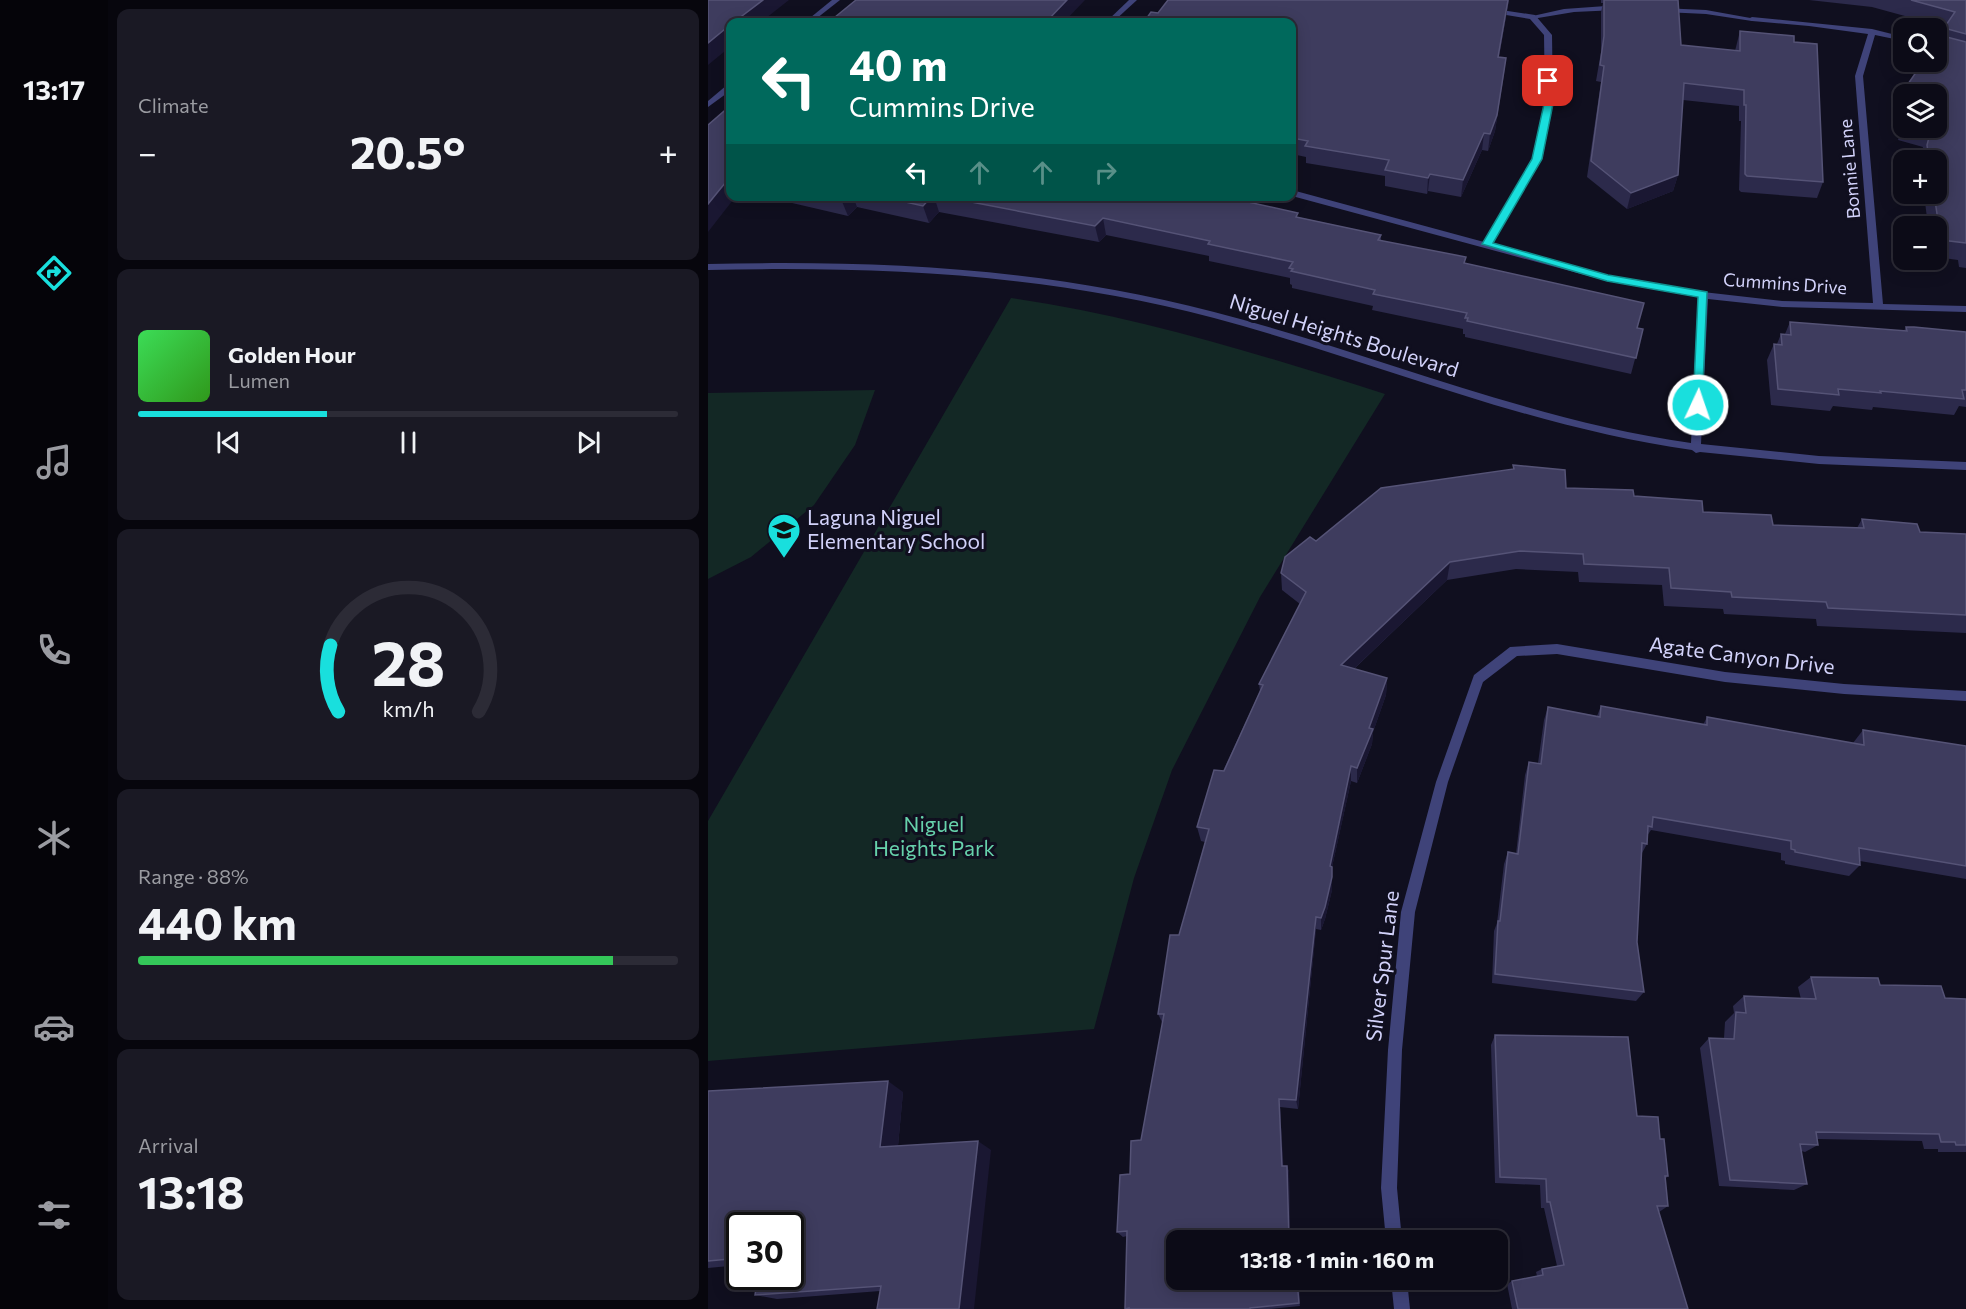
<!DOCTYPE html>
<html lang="en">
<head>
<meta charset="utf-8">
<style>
	:root { --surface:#0c0b17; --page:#1a1924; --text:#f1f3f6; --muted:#9a9ba1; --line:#2c2b36; --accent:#19dfdd }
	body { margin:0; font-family:Commissioner,sans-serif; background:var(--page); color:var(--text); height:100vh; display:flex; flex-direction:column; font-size:22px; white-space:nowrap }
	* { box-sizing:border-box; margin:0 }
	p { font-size:20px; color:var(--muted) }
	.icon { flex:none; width:33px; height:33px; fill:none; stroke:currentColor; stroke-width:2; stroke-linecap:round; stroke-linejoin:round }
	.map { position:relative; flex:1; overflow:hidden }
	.drawer { display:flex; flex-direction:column; gap:9px; padding:9px; background:#07060d; width:600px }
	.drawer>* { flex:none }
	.guide { position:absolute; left:18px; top:18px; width:570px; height:183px; border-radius:12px; box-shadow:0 3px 15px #0003,0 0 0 2px var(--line); background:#00695c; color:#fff; overflow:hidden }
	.fabs { position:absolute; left:1185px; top:18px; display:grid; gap:12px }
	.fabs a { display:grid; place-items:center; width:54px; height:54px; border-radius:12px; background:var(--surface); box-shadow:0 3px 15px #0003,0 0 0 2px var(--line); font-size:30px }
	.speed { position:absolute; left:18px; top:1212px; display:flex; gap:12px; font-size:30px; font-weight:700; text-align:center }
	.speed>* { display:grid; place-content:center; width:78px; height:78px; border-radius:50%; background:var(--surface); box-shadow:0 3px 15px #0003,0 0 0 2px var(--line); line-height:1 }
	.speed .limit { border:3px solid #111; border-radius:9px; background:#fff; color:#111 }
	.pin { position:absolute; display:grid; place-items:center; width:51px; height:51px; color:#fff; margin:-26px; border-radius:12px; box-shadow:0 3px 9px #0006 }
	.me { position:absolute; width:66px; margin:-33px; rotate:3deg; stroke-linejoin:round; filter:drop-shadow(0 0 4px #0008) }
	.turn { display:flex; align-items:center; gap:21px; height:126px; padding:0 24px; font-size:27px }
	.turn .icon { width:78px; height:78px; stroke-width:2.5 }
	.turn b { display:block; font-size:42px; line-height:51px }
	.lanes { display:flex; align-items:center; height:57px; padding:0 24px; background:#0003; justify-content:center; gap:30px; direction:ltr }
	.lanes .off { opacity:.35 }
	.big { font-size:45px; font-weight:700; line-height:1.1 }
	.drawer .card { flex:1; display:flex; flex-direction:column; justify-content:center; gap:9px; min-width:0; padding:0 21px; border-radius:12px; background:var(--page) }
	.drawer .dial { align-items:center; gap:0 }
	.dial svg { height:156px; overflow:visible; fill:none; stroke:var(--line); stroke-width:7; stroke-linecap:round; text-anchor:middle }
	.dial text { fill:var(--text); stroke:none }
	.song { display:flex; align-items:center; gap:18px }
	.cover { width:72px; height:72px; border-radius:9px; background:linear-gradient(135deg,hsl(130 70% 55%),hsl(110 70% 35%)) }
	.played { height:6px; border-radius:3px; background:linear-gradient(90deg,var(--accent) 35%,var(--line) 35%) }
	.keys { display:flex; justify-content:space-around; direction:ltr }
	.heat { display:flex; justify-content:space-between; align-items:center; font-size:33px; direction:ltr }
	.charge { height:9px; border-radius:4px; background:linear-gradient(90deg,#34c759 88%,var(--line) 0) }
	.trip { position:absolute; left:458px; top:1230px; width:342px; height:60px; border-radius:12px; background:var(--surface); box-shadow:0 3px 15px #0003,0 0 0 2px var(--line); font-weight:700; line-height:60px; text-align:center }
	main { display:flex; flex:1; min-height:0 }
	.tab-bar { display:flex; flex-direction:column; width:108px; justify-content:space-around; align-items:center; background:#050409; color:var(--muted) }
	.tab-bar .icon { width:42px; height:42px }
	.tab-bar .active { color:var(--accent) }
	.tab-bar b { font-size:27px; color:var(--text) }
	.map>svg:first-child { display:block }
</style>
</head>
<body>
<main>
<nav class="tab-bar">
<b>13:17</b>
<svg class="icon active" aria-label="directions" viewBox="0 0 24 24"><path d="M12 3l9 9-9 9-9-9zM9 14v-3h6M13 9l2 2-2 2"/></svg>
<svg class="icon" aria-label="music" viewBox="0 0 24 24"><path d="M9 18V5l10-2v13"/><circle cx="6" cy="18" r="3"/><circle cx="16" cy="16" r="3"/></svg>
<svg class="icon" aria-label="phone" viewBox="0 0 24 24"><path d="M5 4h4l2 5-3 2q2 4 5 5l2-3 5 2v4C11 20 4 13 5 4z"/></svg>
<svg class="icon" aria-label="climate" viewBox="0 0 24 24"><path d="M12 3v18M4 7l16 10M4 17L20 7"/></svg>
<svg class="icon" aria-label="car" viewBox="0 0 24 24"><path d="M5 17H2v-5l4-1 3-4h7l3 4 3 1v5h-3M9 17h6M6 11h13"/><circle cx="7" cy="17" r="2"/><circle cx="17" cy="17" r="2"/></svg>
<svg class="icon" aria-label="filters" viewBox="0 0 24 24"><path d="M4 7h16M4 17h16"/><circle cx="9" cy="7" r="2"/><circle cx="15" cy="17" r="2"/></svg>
</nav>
<section class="drawer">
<div class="card"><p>Climate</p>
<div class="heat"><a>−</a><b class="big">20.5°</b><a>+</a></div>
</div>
<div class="card">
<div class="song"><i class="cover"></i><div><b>Golden Hour</b><p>Lumen</p></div></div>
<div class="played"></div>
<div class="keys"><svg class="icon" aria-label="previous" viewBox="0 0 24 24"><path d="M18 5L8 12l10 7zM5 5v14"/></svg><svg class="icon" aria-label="pause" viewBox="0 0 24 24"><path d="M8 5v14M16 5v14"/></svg><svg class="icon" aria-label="next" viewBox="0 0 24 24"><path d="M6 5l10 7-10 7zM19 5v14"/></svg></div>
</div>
<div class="card dial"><svg viewBox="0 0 100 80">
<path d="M14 69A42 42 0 1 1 86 69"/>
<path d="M14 69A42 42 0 0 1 10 35" stroke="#19dfdd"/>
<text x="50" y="56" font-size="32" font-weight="700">28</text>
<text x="50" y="72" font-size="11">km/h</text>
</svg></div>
<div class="card"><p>Range · 88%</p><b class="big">440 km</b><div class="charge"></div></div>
<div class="card"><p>Arrival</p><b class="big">13:18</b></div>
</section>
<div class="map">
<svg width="1258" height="1309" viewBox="0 0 1258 1309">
	<rect width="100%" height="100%" fill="#100f1f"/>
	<g fill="#132825">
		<path d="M303,298c128,18 250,57 374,96l-125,203 -88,173 -38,108 -40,151 -386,32v-240z"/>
		<path d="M167,390l-20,55 -41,60 -63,52 -43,22v-186z"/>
	</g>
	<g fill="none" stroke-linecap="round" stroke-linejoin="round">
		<g fill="#3f4379" fill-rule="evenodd">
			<path d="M898,6h11l4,2 -4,2 -43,2 -42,7 -4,-2 36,-8z"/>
			<path d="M953,8l45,2 50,9 -4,2 -46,-7 -42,-2 -4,-2z"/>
		</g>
		<g fill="#3f4379" fill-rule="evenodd">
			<path d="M124,0h8l-28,22h-7z"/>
			<path d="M421,0h8l-24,22h-7z"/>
			<path d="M780,8l47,7 17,20 1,69 -12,55 -50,85 116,31 96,17 79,9 91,2 -18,-227 13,-42 -59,-8 -57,-5 -4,-2 4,-2 120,12 32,8v4l-29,-6 -12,41 20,228 83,2v6l-184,-5 -74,-8 -7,145 118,12 147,6v8l-147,-6 -119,-12 -4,1 -4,-3c-165,-23 -318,-89 -478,-132 -165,-44 -335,-52 -506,-48v-6c174,-4 337,4 506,48 160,41 313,108 477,131l7,-146 -91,-16 -315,-85v-6l192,52 49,-83 12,-55 -1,-69 -14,-16 -42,-7z"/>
			<path d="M19,85h3v6l-22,16v-6z"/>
			<path d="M849,644l168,28 119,12 122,7v10l-122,-7 -119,-12 -168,-28 -40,2 -34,26 -35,100 -33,130 -13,138 -5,138 5,52h-16l-5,-52 7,-138 13,-138 35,-130 38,-107 36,-28z"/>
			<path d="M683,1280h16l3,29h-16z"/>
		</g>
	</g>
	<g fill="#2c2a4b">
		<path d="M460,0h341l-10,57 7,1 -2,16 -9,57 -7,20 -6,-1 -21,47 -33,-6 -1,3 -42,-8v-10l-79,-13v-6l-14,-3v-132l-134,-9z"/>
		<path d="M893,0h77l3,45 54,6 5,-20 54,11 29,140 -6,16 -76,-6 -2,-2 2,-69h-2v-15l-56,-6 -5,75 -5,16 -46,18 -40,-32 14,-95 -5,-1 5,-29v-40l2,-9h-2z"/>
		<path d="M1101,0h157v268l-7,-1 -1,-7 -22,-3v-31h-8l-4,-32h12v-34h-16l3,-13 -25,-7 6,-16v4h32v-34h-32v11l-5,-1 7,-17 35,-53 4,-7 -73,-20z"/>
		<path d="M54,196h459l77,21 83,18v6l84,22 172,65 6,1 -12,45 -166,-37v-3h-2v-5l-91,-19 1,-4 -81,-18v-3l-2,-1v-6l-81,-17v-5l-103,-21 -7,7 -160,-30 -10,11 -72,-16 -9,9z"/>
		<path d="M1082,322l114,9 2,-4 60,5v75l-7,-1 -5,9 -81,-8 -1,3 -39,-4 -3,5 -59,-6 -4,-45 7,-16h3l4,-10h4z"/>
		<path d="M805,465l53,23 68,8 69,16 70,13 84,3 5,-9 58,13 46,2v99l-149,-7 -1,-7 -92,-5 -1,-5 -59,-3 -2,-21 -83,-3 -1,-10 -62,-3 -69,11 -93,89 33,9 -1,17 -13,37 -1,12 -15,39 -6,-2 -19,86v23l-7,29 -4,11 -5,-1 -18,180 -18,-2 3,59h4l2,6 1,68 9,40 1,26 -31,3h-144l2,-73 -4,1 -6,-5 13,-58 11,-34 22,-116 -5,-10 21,-79 26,-93 -4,-1 -4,-14 63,-136 -1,-7 41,-80 -18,-14 -1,-17 35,-32 197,-72z"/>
		<path d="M893,706l102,19 4,-8 146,26 10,-13 103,16v133l-106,-18v4l-11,11 -64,-12v-3l-4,-1v-7l-130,-23 -4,6v8l-5,9 -5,89 7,50 -8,9 -144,-18 2,-52 3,-8 7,-59 4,-12 8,2 9,-79 4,-13 9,1 6,-43 4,-13 49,9z"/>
		<path d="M1103,977l69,8 65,13 21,1v153h-28v-3h-14l-2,-8 -105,-2 1,6 -13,7 -4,-1 6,33 -13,6 -75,-4 -19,-138 9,-10h15l1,-16 9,-9 -1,-7 11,-10 57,3 -3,-12z"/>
		<path d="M787,1035l142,81 23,23 8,37 -3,3 3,27 -9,6 29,97h-176l-5,-25 5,-3 25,-5 -1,-4 6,-3 15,-3 -13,-58h-3l-1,-23 -45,-2 -4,-138z"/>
		<path d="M0,1091l195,1 -5,54 93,4 -111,141 -103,8 -22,-4 35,-19 -50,-50v39l-32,3z"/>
	</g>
	<g fill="#1a1732">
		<path d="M55,0h26l-28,22h-27z"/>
		<path d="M359,0h18l-21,22h-18z"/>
		<path d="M800,0l-2,16 -10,57 2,-16z"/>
		<path d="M22,25v22l-22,18v-22z"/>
		<path d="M798,58l-11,73 -7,20 2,-17z"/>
		<path d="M776,133l-2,17 -21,47 2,-17z"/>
		<path d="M722,174l-2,17 -1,3 1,-16z"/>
		<path d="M970,175l-5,16 -46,18 4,-16z"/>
		<path d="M22,177v19h6l-28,36v-28z"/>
		<path d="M136,196h9l4,11 -9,9 -7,-17z"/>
		<path d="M224,196h2l5,16 -10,11 -6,-17z"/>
		<path d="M395,218l3,17 -7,7 -4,-16z"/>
		<path d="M742,562l-3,18 -106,101v-16z"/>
		<path d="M679,678l-1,17 -13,37 -1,12 -15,39v-15l12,-40z"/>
		<path d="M643,766v15l-19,86v23l-7,29 -4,11v-12l9,-52z"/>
		<path d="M608,917v12l-18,180 -2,-9z"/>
		<path d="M180,1081l15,11 -6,64 -17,-9z"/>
		<path d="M571,1099l1,8 4,66 -2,-7z"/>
		<path d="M270,1141l13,9 -17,159h-15z"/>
		<path d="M579,1166l2,6 1,68h-1z"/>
		<path d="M589,1280h2l1,26 -1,-3z"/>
	</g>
	<g fill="#3e3c5e" stroke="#555376" stroke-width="1.5">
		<path d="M0,0h55l-29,22h-4v3l-22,18z"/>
		<path d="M148,0h211l-21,22h-217z"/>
		<path d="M460,0h340l-10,57 8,1 -9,57 -7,19 -6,-1 -21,47 -33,-6 -2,4 -43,-8 4,-10 -84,-14 3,-5 -16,-3v-116h-148l7,-10 7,1z"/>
		<path d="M896,0h74l3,45 59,6v-20l54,5v6l23,2 6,138 -76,-6 -2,-2 1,-69h-2v-15l-60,-7 -6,92 -47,18 -40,-32 13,-95 -4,-1 4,-29z"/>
		<path d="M1203,0h55v34l-22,-6 11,-16z"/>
		<path d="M1233,33l2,3 23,6v201l-25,-3 -7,-46h2v-34h-7l-2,-15 4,-15 -11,-2h16v-34h-22l-5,-1 2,-4 -5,-2 17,-25h13v-22z"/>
		<path d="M22,106v71l-22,27v-79z"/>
		<path d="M121,196h15l-3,3z"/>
		<path d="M171,196h53l-9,10z"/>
		<path d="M232,196h281l77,17 -2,4 85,18 -3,5 88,17 -2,6 180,40 -7,25 6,1 -7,29 -169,-37 1,-3h-3l2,-5 -94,-19 2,-4 -84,-19 2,-2 -4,-1 4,-6 -85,-18 2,-3 -107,-23 -8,8z"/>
		<path d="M1082,322l117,9 -1,-4h8l52,5v58h-4l2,9 -84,-8 1,2 -43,-4 1,6 -61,-6 -4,-45 8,1 -1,-11 10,1z"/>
		<path d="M805,465l52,5 1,18 67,2 1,6 68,5 1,11 68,3 2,10 91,3 -2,-9 55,5 3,8 46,2v81l-138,-7 -2,-6 -94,-5 -1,-5 -60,-4 -2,-20 -85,-4 -1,-10 -63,-3 -70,11 -109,103 46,13 -18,50 4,1 -16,39 -6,-2 -21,100 2,1v10l-7,30 -4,11 -5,-1 -20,183 -17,-1 3,67h5l2,74h7h-120v40h121l2,23 -49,5v1h-121v-1l-4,1 2,-78 -10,1 3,-57 10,-1 1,-33 10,-1 23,-126h-6l12,-79h9l30,-106 -12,-2 17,-57 10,1 39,-86 -4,-1 47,-92 -25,-19 4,-16 25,-20 6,4 65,-53 133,-19z"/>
		<path d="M893,706l106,19v-8l157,28 -1,-15 103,16v120l-107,-18 1,17 -65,-13v-2l-4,-1v-8l-138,-24 -1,10 -4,-1 -1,18 -5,-1 -5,99 7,50 -149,-18 3,-53h2l8,-69 10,2 11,-92 12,2 7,-57 52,10z"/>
		<path d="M1103,977l67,1 2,7 61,1 4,12 21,1v146h-10l-1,-3h-14l-2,-8 -123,-2 2,13 -18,-1 7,40 -77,-4 -21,-142 25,1 2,-27 10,1 -2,-17 72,3z"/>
		<path d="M787,1035l133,2 9,79 21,1 2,22h4l4,37h-3l3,30h-11l31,103h-170l-6,-28 31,-6 -1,-6 22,-4 -14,-63h-3l-1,-23 -46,-2z"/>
		<path d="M180,1081l-8,66 98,-6 -19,168h-82l4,-23 -126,9 3,-19h32v-50h-50v32l-32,3v-170z"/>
	</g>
	<path fill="#19dfdd" stroke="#109190" stroke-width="1.5" d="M840,78l5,3v23l-11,55 -49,84 115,32 99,17 -5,116 -4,1 -5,-4 5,-108 -91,-16 -125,-37 50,-85 12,-55v-23z"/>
	<defs>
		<g id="school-pin" transform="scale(1.725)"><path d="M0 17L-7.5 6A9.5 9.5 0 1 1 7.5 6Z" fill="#19dfdd" stroke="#100f1f"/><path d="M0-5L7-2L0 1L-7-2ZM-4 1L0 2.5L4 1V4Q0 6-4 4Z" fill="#111"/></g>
	</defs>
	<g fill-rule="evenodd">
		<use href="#school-pin" x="76" y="530"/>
	</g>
	<g text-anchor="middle" stroke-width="6" stroke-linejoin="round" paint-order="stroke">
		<g font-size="18" fill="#d2d2fa" stroke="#100f1f">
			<text transform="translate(1142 169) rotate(-95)" y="6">Bonnie Lane</text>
			<text transform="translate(1077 284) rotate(4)" y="6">Cummins Drive</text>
		</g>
		<g font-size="21" fill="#d2d2fa" stroke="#100f1f">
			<text transform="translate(636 336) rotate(17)" y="7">Niguel Heights Boulevard</text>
			<text transform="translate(1034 656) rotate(7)" y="7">Agate Canyon Drive</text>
			<text transform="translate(675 966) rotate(-83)" y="7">Silver Spur Lane</text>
		</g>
		<g font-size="21" fill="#d2d2fa" stroke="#100f1f" text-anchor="start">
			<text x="99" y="525">Laguna Niguel<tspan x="99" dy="24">Elementary School</tspan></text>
		</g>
		<g font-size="21" fill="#66d1ab" stroke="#100f1f">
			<text x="226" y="832">Niguel<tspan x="226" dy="24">Heights Park</tspan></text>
		</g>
	</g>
</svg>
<div class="fabs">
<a><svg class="icon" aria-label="search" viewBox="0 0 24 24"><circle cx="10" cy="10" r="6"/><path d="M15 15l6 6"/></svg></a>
<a><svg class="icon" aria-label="layers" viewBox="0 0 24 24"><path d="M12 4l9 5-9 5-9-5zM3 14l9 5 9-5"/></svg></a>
<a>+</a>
<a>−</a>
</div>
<div class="speed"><div class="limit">30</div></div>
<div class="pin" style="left:840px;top:81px;background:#d93025"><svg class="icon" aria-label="arrive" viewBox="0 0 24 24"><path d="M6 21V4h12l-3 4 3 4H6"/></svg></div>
<svg class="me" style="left:990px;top:405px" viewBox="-20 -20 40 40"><circle r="17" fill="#19dfdd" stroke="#fff" stroke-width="3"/><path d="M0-11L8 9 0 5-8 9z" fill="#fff"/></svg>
<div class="trip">13:18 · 1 min · 160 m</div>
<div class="guide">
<div class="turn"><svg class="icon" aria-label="left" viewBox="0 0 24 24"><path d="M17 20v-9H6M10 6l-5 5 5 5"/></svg><div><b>40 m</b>Cummins Drive</div></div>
<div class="lanes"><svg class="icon" aria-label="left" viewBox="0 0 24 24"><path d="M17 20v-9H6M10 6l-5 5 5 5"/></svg><svg class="icon off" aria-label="ahead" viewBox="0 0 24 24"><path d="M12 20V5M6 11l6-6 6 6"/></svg><svg class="icon off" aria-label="ahead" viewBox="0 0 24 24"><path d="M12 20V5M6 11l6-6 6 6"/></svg><svg class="icon off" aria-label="right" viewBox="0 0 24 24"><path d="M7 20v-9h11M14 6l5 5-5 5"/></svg></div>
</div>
</div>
</main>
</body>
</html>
